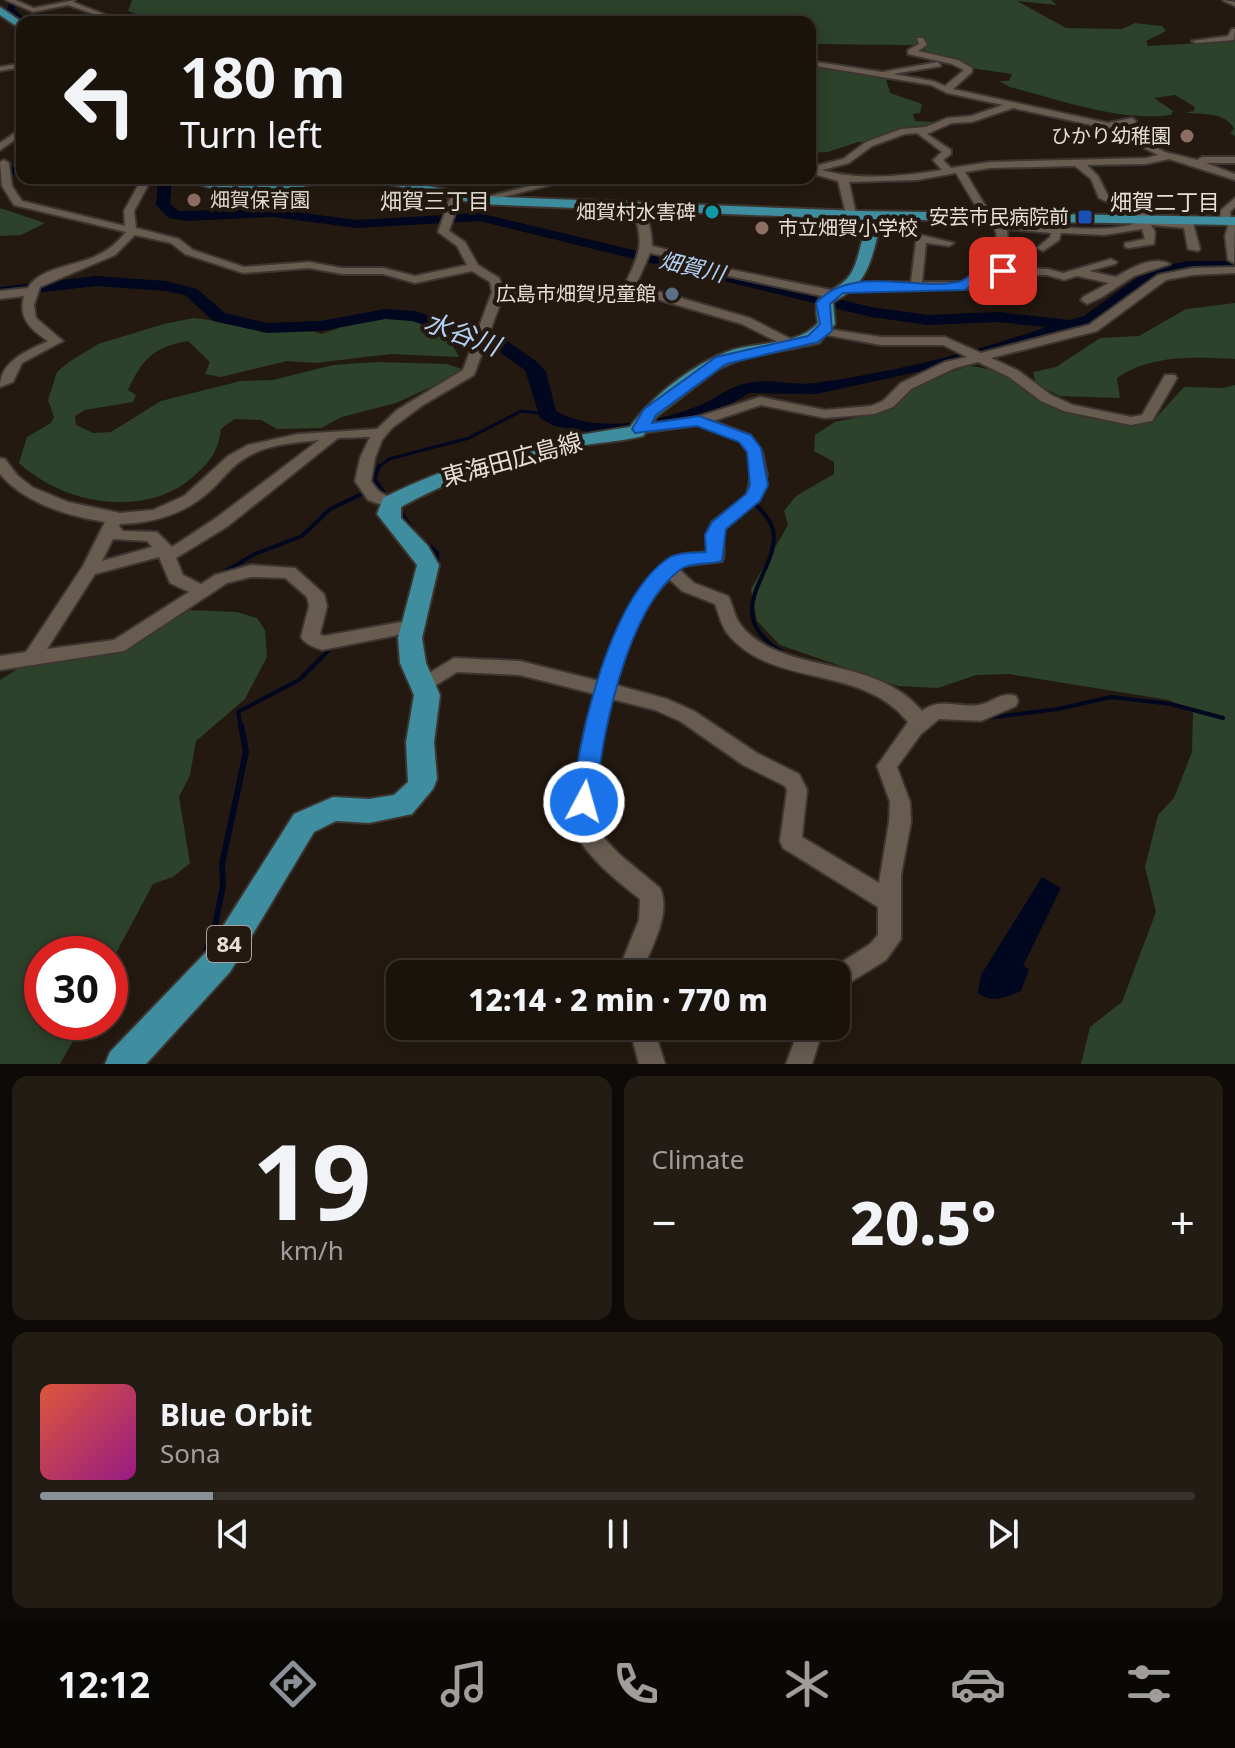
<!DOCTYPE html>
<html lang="en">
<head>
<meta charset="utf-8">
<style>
	:root { --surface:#1a130c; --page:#231c15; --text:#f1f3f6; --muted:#9f9e9d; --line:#38322d; --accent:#8c9099 }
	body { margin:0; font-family:"Noto Sans","Noto Sans JP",sans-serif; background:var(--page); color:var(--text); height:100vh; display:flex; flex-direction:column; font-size:30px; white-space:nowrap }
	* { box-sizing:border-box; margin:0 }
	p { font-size:26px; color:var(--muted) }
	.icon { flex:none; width:44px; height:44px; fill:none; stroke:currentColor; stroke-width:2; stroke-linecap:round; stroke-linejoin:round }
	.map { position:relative; height:1064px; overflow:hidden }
	.details { display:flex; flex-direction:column; gap:12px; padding:12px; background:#0e0a07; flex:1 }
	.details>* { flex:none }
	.top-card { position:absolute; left:16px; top:16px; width:800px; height:168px; border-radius:16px; box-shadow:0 4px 20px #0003,0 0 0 2px var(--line); background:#1a130c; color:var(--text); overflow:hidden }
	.speed { position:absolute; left:24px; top:936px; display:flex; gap:16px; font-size:40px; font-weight:700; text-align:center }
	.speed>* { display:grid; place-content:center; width:104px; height:104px; border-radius:50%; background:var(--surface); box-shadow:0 4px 20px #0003,0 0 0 2px var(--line); line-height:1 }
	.speed .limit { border:12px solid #d22; background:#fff; color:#111 }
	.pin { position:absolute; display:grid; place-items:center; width:68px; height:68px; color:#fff; margin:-34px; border-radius:16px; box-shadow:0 4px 12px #0006 }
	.me { position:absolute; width:88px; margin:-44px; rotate:6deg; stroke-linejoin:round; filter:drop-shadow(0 0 6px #0008) }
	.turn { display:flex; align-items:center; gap:28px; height:168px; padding:0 32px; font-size:36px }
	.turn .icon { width:104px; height:104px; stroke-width:2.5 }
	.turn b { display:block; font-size:56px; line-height:68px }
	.big { font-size:60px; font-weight:800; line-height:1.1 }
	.details .widget { flex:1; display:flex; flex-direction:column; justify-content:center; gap:12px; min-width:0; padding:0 28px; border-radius:16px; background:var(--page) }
	.details .dial { align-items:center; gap:0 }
	.dial b { font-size:104px; line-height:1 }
	.song { display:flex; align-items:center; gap:24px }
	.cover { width:96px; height:96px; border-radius:12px; background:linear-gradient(135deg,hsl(10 70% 55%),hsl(310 70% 35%)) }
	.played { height:8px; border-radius:4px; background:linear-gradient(90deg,var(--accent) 15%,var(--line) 15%) }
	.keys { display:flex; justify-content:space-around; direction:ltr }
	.heat { display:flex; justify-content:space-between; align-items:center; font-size:44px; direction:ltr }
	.details .tiles { flex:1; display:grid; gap:12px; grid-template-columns:1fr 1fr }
	.widget:last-child { grid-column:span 2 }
	.trip { position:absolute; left:386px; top:960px; width:464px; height:80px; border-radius:16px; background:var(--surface); box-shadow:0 4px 20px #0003,0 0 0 2px var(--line); font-weight:800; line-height:80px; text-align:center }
	.menu { display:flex; height:128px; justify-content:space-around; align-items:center; background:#0a0805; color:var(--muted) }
	.menu .icon { width:56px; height:56px }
	.menu .on { color:var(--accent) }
	.menu b { font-size:36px; color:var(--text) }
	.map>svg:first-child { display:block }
</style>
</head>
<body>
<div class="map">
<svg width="1235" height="1064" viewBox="0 0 1235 1064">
	<rect width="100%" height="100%" fill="#231910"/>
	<g fill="#2c422a">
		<path d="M132,0h919l6,5 -40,-4 49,27 56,1 13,-6 27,3 4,5 -20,10 2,5 87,-5v95l-5,-3 4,-4c-8,-17 -32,-15 -49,-16l9,-2 1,-4 -20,-12 -21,3 19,13 -2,4c-52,7 -111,-15 -161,-28l-11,-6h10l3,-7 -41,-6 -60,-23 -101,-1v-22h-684l15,-6 -13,-5z"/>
		<path d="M810,64l69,12 7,3 4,14 32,11 -2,9 -7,1 2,7 23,1 -55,21 -25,-1 -30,10 -18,1z"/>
		<path d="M0,208l45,15 -24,12 -21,1z"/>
		<path d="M1235,303v56c-40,-2 -84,-5 -118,19l3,20 -60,-2 -24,-12 -3,-12 23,-5 44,-29 39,-2 47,-27z"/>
		<path d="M384,316c32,5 61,8 75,41l-68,-3 -76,9 -28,-2 -66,16 -16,-3 5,-12 -22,-21c-34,6 -45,17 -60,49l8,5 -3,7 -48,8 -10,6 1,9 17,8 18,-1 50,-31 80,-20 32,-1 60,-15 44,-3 70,2 15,5 -5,6 -61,28 -54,14 -21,11 -44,1 -16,-9 -27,-1 -13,10c-3,22 -10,32 -27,47 -48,43 -130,29 -175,-13l8,-26 24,-14 3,-6 -6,-17 9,-28 12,-10 29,-18 66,-20 29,-6 86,11 26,-1 16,6 16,-5 7,-9z"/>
		<path d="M969,366c43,4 50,22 84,40 30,15 67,18 99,16l32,-35 39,1 12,-3v679h-154l9,-37 32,-25 34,-90 -11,-45 13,-52 16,-17 18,-46 1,-39 -24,-13 -160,-26 -33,1 -38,13 -40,-2 -118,-41 -23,-24 -6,-32 37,-64 -4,-14 12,-15 38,-22v-12l-20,-11 1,-16 20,-13 52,-11 20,-24z"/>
		<path d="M189,610l47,2 21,6 8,12 2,27 -22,42 -49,42 -6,34 -11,22 11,66 -17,14 -20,7 -39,73v21l-4,6v-30h-68v68h42l-24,42h-60v-384l19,-12 34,-10 67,-5z"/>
	</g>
	<path fill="#00071e" d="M1042,877l19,11 -38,78 6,3 -8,22c-15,6 -29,13 -43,2l3,-18z"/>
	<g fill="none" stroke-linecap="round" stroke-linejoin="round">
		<path stroke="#00071e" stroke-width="3" d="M378,468l11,-9 80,-21 52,-27 26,3"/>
		<g stroke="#00071e" stroke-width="4">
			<path d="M379,466l-5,13 13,18"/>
			<path d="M751,500c8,8 19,18 22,30 9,42 -61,83 14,125"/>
			<path d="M399,509l15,23"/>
			<path d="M420,538l17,14 1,16"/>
			<path d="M217,576l38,-22 47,-18 28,-27 38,-18"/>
			<path d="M811,662l18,4"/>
			<path d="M986,718l72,-9 53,-12 60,7 52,14"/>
			<path d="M241,727l-3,-15 61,-32 33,-33"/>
		</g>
		<path stroke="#00071e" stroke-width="6" d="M204,957l11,-31 8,-40 -1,-22 24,-112 -5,-27"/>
		<g fill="#00071e" fill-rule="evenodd">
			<path d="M10,0h10l-6,9 15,13 -8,2 -15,-12z"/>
			<path d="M22,165v8l-22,4v-8z"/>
			<path d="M158,178h14l-2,26 9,7 94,-2 84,11 122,-7 392,94 57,8 70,-3 72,8 14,-4 65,-47 39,-8h47v10h-47l-28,5 -64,48 -114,34 -166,36 -66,-1 -37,21 -42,13 -70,7 -47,-8 -14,-8 -15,-48 -34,-24 -79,-25 -27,-2 -64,12 -54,2 -54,-12 -28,-26 -19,-4 -70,-5 -96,11v-10l96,-11 70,5 31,8 28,24 42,10 54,-2 64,-12 29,2 89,27 34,24 9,10 10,39c38,23 103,11 142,-5 18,-7 31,-20 50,-23 22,-5 44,3 67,0 78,-11 157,-30 231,-56l-48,-5 -70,3 -57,-8 -392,-96 -122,7 -84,-11 -87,4 -17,-3 -13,-13z"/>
		</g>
		<g stroke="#3c3530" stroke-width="4">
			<g id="minor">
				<path d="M6,0h9l19,8 41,-8 -2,2 33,13 6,4 -2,3h-8l2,-3 -2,-2 -34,-12 -35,7z"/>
				<path d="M1223,0l12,2v4l-11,-5z"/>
				<path d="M1232,29h3l-1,11 -38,3 -4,-2 36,-5z"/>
				<path d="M917,38h6l4,7 -9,6 40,9 14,8v4l-19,17 155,34 24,-5 4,3 -1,2 -18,4 48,25 32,8 5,-3h33v6h-29l29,11v6l-66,-21 -23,5 -59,1 11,11 9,18 52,25 34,4 7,26 -2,2 -10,-2 -4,-21 -33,-3 4,7 -1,12 -25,4 -4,-1v-4l20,-4 -3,-10 -37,6 -44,-2 -2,7 -16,11 -6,-3 13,-11 1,-4 -44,-4 1,18 -12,18 8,3 44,1 15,4 48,-14 6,3 -2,2 -26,7 27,6c14,-9 38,-22 54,-13l-36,12 -32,21 -15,7 -6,-4 2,-3 26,-14 -32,-7 -13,4 -17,-5 -44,-1 -12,-3 -21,18h-125l-2,-2 6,-4 62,-1 6,-48 37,9 -5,3 -23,-3 -4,39h45c20,-21 41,-32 23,-64h-7l-27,-45 -39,7 -68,2 7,32 -5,3 -5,-3 -8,-33 -28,-8v-6l33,-8 23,-17 35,-13 25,-2 21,-9 24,-2 32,-11 -56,-12 -16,-8 -121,-20v-4l72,11 56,-10 3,4 -48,8 40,7 12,5 19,-16 -12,-6 -44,-10v-4l11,-6zM1013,108l92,20 53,27 -12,3 -156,4 -39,6 -8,-8 8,-6v-4l-24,-16 25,-11 20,-1zM917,133l25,19 -9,8 9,10c-38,6 -82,11 -120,0l27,-7 23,-17 33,-12zM1075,166l16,13 8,19 45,21c-25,18 -109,6 -141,3l-4,-7h-8l-26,-43 25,-4z"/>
				<path d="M22,63v4l-22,4v-4z"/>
				<path d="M22,128v7l-22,15v-7z"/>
				<path d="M4,160l5,3 3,23 10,15 103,25 -1,-15 18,-33h10l-18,33 2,17 43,11 14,11 51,17 65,-5 33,6h41l32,8 52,-11 -10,-19 -19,-14 12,-34 5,-3 5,3 -11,33 16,11 13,23 21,13 4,10h72l50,-4c16,-32 20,-44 6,-78l5,-3c12,8 16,29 16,43l38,9 -1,6 142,29 6,4 -6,4 -149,-32 -6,-3 3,-4 -29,-6 -14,32 114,33 47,24 1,3 -6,4 -50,-25 -113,-33 -54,5h-72l-29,79 -51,30 -31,23 -10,12 -7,18 -4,23c12,19 17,11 28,22l-3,3 -5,2 -23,-8 -13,-19 5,-23 10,-21 -32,1 -110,88 -52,32 7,17 18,9 14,-9 36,-10 44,3 29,26 3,12 -7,28 4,2 88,-16 6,1 3,5 -3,5 -96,19c-8,-3 -17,-6 -21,-13l8,-31 -2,-9 -22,-19 -34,-1 -24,6 -103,68 -124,19v-14l26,-4 57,-86 22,-44c-37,-6 -81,-19 -105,-48v-16l5,1 12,16 15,12 36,15 52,11 33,-3 31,-14 44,-40 20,-11 50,-11 79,-5 20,-19 66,-40 29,-78 -2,-10 -18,-11 -57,12 -32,-9h-41l-33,-6 -66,5 -58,-19 -14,-11 -36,-8 -20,20 -75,32 -6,18 2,13 27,23 -41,22 -9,19 -13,5c0,-26 27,-36 48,-46 -18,-12 -30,-23 -24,-45l-24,3v-8l28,-3c12,-21 48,-22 68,-32 13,-6 21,-13 30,-24l-112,-27 -12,-19 -2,-24zM319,440l-103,78 -44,29 -15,-15 -34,-1 -4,-5 1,-2c35,-1 65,-10 91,-34 12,-11 21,-25 36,-33 21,-13 48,-14 72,-17zM113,539l34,2 5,6 -50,14zM159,557l11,26 19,9 -75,48 -67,9 48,-75z"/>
				<path d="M429,178h13l-27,13 -9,-2z"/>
				<path d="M561,178h18l-100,25 -5,-3z"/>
				<path d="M1235,198v9l-5,5 1,6 4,4 -1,41 -6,-3 -3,-24 3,-10 -7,-5 -1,-10z"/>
				<path d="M1235,267v6l-42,2 -27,5 -69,51 -106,27 28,13 32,24 22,10 58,12 11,-2 23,-40h10l2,3 -25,43 -21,4 -67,-14 -23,-10 -32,-24 -31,-15 -23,6 -44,21 -18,18 -19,7 -49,4 -64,-13 -48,16 37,14 12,17 5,23 -8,25 -34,29c-5,10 2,22 -3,32l-39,5 -4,3 15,14 34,13c5,8 6,20 12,28 39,52 134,29 182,87 17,-14 37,-3 57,-6 13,-2 23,-14 37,-9l2,5 -2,5 -35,15 -42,-2 -18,15 -24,33 13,35 1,20 -10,53v64l-15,21 -50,31v-17h-10l2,-3 42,-27 8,-9v-28l-95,-59 -3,-7 7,-51 -2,-4 -42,-21 -63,-44 -25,-11 -43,-11 -13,53 -1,31 -6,36 7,14 20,21 41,34c12,26 -10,62 -19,86h-24l22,-54 1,-21c-22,-17 -68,-53 -70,-84 -1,-12 7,-24 8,-36 2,-32 7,-54 17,-85l-75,-19 -63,-3 -32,20 -7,-2 -2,-5 2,-5 36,-22 66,3 79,20c12,-42 35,-97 72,-122 9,-7 25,-5 36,-7l-1,-17 6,-13 35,-27 4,-20 -3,-23 -8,-11 -42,-16 -58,8 -7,-4 2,-3 62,-9 63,-20 65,13 46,-4 12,-5 18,-18 44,-21 22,-5 -24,-12h-62l-60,-11v-6l60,9h64l36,16 108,-28 69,-50 35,-7zM669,579l13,12 33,13c4,10 6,21 12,29 44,56 135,30 181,89l-31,44 13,36 -1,20 -10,61 -77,-46 5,-47 -8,-16 -42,-21 -63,-42 -27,-12 -51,-14c11,-37 25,-79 53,-106z"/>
				<path d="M629,1026h24l12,38h-26z"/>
				<path d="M800,1026h24l-12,38h-26z"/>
			</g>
		</g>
		<g stroke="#3c3530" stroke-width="4">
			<g id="major">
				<path d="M0,7l22,15v8l-22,-15z"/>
				<path d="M186,178l52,5 86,-5c-24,18 -114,19 -138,0z"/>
				<path d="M360,178h28l91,18 380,15 376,6v8l-367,-6 9,19c-8,32 -14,48 -44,64l2,22 -16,19 -75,15 -26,11 -61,47 -14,20c-24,6 -49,7 -73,11 -57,10 -119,32 -169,60v11l27,28 11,19 -17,73 4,25 14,32 -6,47 3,37 -4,10 -21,25 -43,9 -33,-2 -22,11 -84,140 -84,92h-41l5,-12 98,-102 86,-136 39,-17 36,2 25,-4 14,-13 -2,-40 8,-47 -14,-32 -2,-25 19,-73 -40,-51 6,-16c77,-39 162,-59 247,-71 23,-32 64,-64 102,-77 29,-9 65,-4 86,-27 -8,-37 15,-25 32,-48 7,-10 9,-25 13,-37l-9,-19 -375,-15z"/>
			</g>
		</g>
		<use href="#minor" fill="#685c51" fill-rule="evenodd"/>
		<use href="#major" fill="#3e8e9f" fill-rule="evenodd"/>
	</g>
	<path fill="#1a73e8" stroke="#114b97" stroke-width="2" d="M988,262l22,9 -7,4 -13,-4 -25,19 -122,3 -13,11 2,27 -14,11 -92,22 -70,51 -4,8 47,-7 52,19 10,13 7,37 -8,16 -34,28 -4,32c-12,4 -31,1 -41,8 -55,40 -80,168 -85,233l-4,7 -8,3 -9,-3 -3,-7c7,-67 38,-206 98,-245 9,-5 25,-4 36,-5l-1,-17 7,-13 34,-28 4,-9 -3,-33 -8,-10 -42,-16 -62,7 -3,-4 12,-20 72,-52 92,-21 12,-12 -4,-21c35,-39 97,-12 142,-21 11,-2 19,-16 30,-20z"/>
	<g fill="#8d6e63" stroke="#231910" stroke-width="3">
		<circle cx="1187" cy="136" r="8"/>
		<circle cx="194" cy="200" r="8"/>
		<circle cx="762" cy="228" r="8"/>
	</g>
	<circle fill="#0f9aa8" stroke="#231910" stroke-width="3" cx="712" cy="212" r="8"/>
	<rect fill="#1a4fb4" stroke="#231910" stroke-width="3" x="1077" y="209" width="16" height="16" rx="4"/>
	<circle fill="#5c6f8a" stroke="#231910" stroke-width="3" cx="672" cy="294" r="8"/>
	<g text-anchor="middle" stroke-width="8" stroke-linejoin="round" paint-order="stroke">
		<g font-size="20" fill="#e5dfd8" stroke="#231910" text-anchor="end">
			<text x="1171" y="143">ひかり幼稚園</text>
			<text x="210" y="207" text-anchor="start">畑賀保育園</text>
			<text x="696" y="219">畑賀村水害碑</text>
			<text x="1069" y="224">安芸市民病院前</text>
			<text x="778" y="235" text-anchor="start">市立畑賀小学校</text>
			<text x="656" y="301">広島市畑賀児童館</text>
		</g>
		<g font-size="22" fill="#e5dfd8" stroke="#231910">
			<text x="435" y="209">畑賀三丁目</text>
			<text x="1165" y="210">畑賀二丁目</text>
		</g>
		<g font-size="22" font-style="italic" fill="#b3d2f7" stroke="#231910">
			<text transform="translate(692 267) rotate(13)" y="8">畑賀川</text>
		</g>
		<rect fill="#231910" stroke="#aba49c" stroke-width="2" x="207" y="926" width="44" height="36" rx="6"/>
		<g font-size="22" font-weight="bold" fill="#e5dfd8">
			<text x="229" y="952">84</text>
		</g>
		<g font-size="24" fill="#e5dfd8" stroke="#231910">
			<text transform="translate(512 460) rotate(-15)" y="8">東海田広島線</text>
		</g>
		<g font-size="26" font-style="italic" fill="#b3d2f7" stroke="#231910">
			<text transform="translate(462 334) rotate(20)" y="9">水谷川</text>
		</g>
	</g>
</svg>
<div class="speed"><div class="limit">30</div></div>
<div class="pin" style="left:1003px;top:271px;background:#d93025"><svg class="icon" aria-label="arrive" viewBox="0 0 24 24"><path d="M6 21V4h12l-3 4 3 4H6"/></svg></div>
<svg class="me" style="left:584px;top:802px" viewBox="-20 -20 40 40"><circle r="17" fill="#1a73e8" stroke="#fff" stroke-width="3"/><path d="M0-11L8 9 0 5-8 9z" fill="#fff"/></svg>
<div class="trip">12:14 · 2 min · 770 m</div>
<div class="top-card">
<div class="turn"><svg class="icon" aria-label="left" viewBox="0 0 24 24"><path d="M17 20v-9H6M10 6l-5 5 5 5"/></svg><div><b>180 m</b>Turn left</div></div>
</div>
</div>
<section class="details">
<div class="tiles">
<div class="widget dial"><b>19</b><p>km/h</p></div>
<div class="widget"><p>Climate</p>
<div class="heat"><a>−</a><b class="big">20.5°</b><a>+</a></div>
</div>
<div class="widget">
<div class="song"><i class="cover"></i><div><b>Blue Orbit</b><p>Sona</p></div></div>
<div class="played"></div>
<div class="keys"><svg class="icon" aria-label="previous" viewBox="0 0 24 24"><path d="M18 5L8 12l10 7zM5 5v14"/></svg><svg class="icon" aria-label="pause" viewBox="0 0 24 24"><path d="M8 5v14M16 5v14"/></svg><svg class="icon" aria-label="next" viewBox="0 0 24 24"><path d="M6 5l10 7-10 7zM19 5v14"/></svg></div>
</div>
</div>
</section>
<nav class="menu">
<b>12:12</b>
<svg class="icon on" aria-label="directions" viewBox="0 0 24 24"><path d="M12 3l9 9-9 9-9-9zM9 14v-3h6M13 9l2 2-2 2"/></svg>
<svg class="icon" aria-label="music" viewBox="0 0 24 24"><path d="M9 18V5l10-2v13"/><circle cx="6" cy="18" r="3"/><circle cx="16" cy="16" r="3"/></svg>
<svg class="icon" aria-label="phone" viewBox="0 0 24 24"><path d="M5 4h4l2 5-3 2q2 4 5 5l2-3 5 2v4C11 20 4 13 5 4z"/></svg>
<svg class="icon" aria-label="climate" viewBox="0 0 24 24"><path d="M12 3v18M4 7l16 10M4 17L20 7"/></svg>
<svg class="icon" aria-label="car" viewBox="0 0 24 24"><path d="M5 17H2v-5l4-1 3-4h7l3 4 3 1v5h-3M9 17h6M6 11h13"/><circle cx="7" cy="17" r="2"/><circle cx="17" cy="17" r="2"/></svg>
<svg class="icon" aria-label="filters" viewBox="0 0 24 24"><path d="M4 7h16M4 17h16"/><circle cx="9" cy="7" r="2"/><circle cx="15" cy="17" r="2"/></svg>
</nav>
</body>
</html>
